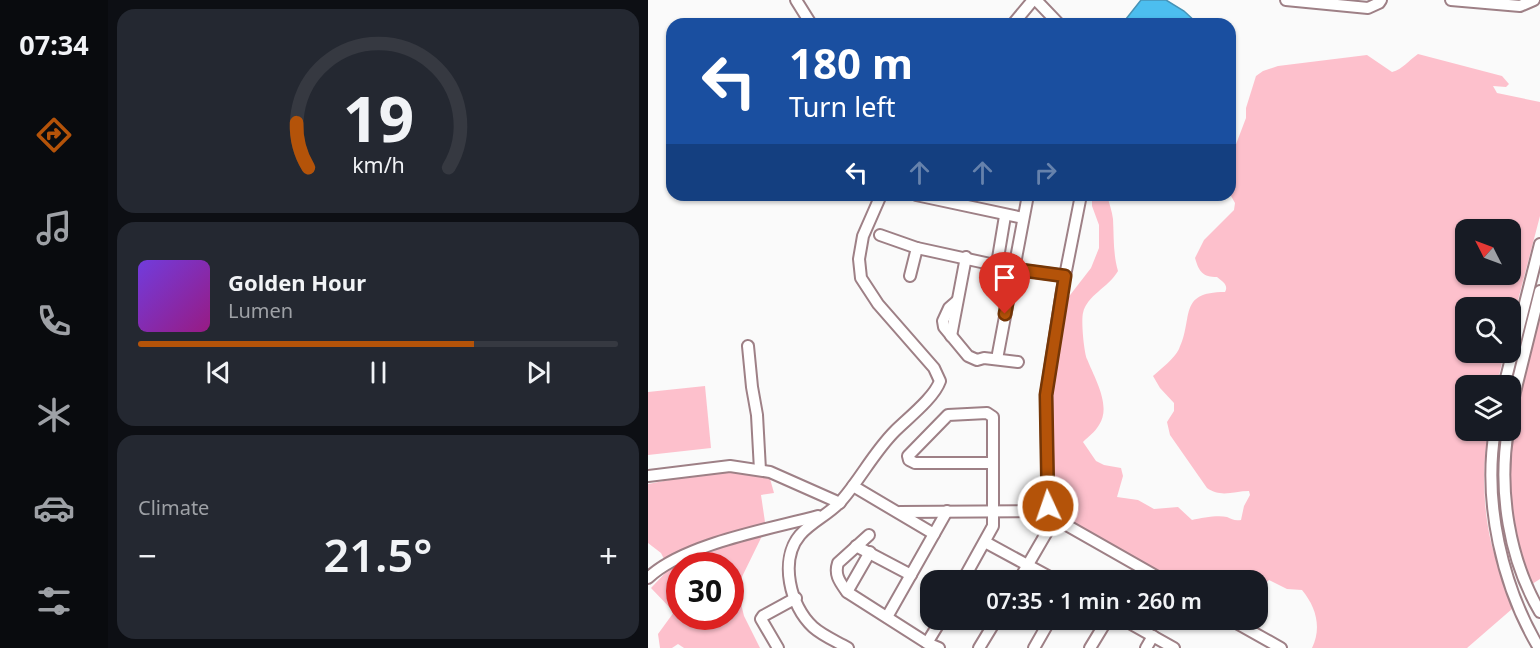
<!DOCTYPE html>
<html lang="en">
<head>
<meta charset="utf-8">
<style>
	:root { --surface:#171b24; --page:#242831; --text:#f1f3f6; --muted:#9ea1a6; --line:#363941; --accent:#b45309 }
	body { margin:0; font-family:"Noto Sans",sans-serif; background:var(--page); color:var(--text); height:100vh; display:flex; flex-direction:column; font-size:22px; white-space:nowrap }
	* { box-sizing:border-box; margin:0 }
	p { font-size:20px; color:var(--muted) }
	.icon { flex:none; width:33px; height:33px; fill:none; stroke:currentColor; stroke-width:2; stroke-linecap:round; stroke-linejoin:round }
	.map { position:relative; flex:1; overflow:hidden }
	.drawer { display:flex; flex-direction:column; gap:9px; padding:9px; background:#0d0f14; width:540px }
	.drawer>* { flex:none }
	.guide { position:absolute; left:18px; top:18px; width:570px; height:183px; border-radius:18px; box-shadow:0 2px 4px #0004; background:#1a4fa0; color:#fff; overflow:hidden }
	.needle { width:39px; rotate:312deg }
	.buttons { position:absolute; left:807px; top:219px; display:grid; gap:12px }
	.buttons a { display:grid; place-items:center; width:66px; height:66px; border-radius:12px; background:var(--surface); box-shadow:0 2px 4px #0004; font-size:30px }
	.speed { position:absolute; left:18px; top:552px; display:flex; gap:12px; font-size:30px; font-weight:700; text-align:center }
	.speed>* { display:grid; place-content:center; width:78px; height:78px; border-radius:50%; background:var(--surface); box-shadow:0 2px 4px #0004; line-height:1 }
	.speed .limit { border:9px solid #d22; background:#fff; color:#111 }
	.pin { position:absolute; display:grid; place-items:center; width:51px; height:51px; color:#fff; margin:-62px -26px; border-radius:50% 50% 50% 0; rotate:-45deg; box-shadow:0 0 6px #0007 }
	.pin .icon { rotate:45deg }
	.me { position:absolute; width:66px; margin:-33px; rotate:357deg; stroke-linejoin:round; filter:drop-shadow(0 0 4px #0008) }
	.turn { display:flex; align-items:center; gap:21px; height:126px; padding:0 24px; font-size:27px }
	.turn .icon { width:78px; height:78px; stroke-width:2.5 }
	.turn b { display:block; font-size:42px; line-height:51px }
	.lanes { display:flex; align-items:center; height:57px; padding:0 24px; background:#0003; justify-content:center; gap:30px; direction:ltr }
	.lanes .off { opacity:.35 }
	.big { font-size:45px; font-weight:600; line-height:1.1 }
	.drawer .widget { flex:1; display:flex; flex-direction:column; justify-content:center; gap:9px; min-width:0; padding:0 21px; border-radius:18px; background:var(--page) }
	.drawer .dial { align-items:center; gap:0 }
	.dial svg { height:156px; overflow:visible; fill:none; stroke:var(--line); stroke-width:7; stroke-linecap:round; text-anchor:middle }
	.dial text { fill:var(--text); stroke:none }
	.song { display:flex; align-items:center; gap:18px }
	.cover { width:72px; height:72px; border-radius:9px; background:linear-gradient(135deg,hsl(260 70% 55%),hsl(310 70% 35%)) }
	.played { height:6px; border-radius:3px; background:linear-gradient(90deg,var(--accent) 70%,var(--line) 70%) }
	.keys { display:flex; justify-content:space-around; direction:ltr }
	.heat { display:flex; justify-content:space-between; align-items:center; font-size:33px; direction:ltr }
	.trip { position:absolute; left:272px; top:570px; width:348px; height:60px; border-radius:18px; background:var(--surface); box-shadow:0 2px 4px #0004; font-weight:600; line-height:60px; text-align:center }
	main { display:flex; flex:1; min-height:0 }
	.menu { display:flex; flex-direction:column; width:108px; justify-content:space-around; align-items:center; background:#090b0e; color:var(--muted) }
	.menu .icon { width:42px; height:42px }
	.menu .selected { color:var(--accent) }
	.menu b { font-size:27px; color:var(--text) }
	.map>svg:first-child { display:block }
</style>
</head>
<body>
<main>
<nav class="menu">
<b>07:34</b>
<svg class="icon selected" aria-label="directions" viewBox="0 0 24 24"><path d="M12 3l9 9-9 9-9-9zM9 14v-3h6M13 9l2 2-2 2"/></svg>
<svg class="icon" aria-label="music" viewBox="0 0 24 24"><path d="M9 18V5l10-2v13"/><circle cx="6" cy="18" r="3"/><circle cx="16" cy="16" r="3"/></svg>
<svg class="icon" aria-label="phone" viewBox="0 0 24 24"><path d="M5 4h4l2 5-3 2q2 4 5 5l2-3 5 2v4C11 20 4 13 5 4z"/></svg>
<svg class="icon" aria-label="climate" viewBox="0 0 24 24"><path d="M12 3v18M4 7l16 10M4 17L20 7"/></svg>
<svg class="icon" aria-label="car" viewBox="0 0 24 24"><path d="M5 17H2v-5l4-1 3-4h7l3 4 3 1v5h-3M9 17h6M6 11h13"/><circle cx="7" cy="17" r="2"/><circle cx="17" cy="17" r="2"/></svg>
<svg class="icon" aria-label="filters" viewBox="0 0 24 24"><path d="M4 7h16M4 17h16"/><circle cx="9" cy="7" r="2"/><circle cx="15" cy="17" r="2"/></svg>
</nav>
<section class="drawer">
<div class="widget dial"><svg viewBox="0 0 100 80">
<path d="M14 69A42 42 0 1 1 86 69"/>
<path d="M14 69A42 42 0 0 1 8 46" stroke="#b45309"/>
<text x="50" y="56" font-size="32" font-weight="700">19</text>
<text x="50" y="72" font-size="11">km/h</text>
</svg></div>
<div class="widget">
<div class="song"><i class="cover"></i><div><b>Golden Hour</b><p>Lumen</p></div></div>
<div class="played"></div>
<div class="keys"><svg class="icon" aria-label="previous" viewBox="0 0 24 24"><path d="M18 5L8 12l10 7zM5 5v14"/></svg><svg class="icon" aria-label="pause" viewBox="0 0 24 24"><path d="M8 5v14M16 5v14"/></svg><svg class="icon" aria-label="next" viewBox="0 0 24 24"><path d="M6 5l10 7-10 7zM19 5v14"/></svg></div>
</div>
<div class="widget"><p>Climate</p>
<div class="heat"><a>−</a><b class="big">21.5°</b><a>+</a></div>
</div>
</section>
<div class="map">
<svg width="892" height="648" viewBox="0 0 892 648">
	<rect width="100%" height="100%" fill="#fafafa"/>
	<g fill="#fdc0cc" fill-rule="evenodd">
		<path d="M770,54l84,22 7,8 -3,3 -13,-1 4,7 43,9v114l-29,111 -1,-19h-44v44l38,1 -7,32 -31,1v44l22,1c-6,36 -5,80 4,115 6,21 13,42 20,63l-45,39h-155c10,-21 4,-41 -10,-58l-15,-1 -18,-9 -12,11v-11h-85l-111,-64 -7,-10 -3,-41v-63l5,-45 11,-58 24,-31 8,-20v-23l-7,-19v-11h15c2,8 5,16 6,24 1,18 0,35 5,52 -10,17 -31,24 -35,42 -2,8 1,39 4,46 7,18 25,47 12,66 -4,7 -11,12 -16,17l13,19 8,4 17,3 2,8 -6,21 21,3 16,9 24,-2 14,13c10,-2 25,-5 35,-3 5,2 7,4 14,3l3,-14 6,-11 -1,-4c-15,0 -28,7 -42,-3l-37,-53 -3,-13 7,-11v-8l-14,-15 -7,-12c9,-8 21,-17 26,-27 15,-31 -2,-57 46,-57 4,-7 -3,-11 -8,-15 -14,0 -18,-5 -22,-19l9,-18 30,-30 1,-7 -4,-7 -1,-10v-26l16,-42v-10l10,-32 7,-5 15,-5 89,-11 25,17c11,-3 16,-11 26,-18zM818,230h44v44h-44z"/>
		<path d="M892,299v280l-11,7 -15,-45 -7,-90 9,-58z"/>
		<path d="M57,386l6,62 -63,7v-63z"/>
		<path d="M83,468l38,7 5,18 -13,2 4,27 -4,16 -24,49 7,29 16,32h-76l-6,-4 -6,4h-12l-2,-14 16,-22 -23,-24 18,-19 -8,-16 -13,-10v-59zM32,566h50v50h-50z"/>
	</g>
	<path fill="#4cbeef" stroke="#4793b6" stroke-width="1.5" d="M493,0h25l18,11 14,13h-76z"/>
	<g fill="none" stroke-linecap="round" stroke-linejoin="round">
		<g stroke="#9e8086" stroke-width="14">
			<g id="minor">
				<path d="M148,0l15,24"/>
				<path d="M388,0l23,24"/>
				<path d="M638,0l82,8 11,-5 2,-3"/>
				<path d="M803,0l69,6 14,-6"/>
				<path d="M365,24l20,-24"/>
				<path d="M268,195l107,23"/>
				<path d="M433,195l-19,96 -16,104 2,111 4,9 9,7 102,58"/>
				<path d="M232,235l37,13 96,21 52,7"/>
				<path d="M349,264l8,-48"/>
				<path d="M262,276l7,-28"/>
				<path d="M309,301l-8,7 -6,13 1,6 24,29 9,4 7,-2 34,4"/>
				<path d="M303,336l15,-79"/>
				<path d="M100,346l4,41 5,28 3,55"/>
				<path d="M349,359l31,-164"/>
				<path d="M856,386l36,-142"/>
				<path d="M862,417l5,-25 25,-101"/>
				<path d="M847,430c-12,72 7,156 44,218"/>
				<path d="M860,430c-10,61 1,129 32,182"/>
				<path d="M0,476l82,-10 40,6 70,31"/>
				<path d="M205,486l81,48"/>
				<path d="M252,512l150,-1"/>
				<path d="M221,535l-31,28c-4,12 2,19 9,29l80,51 12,5"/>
				<path d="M337,542l70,38"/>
				<path d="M208,546l55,29"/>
				<path d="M0,578c35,-34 122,-49 170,-62"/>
				<path d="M315,580l30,-54v-109l-6,-4 -39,2 -40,41 1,4 6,3h77"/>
				<path d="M371,580l36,-62"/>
				<path d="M199,592l23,-40"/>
				<path d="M239,617l60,-106"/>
				<path d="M476,620l50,28"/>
				<path d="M583,620l50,28"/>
				<path d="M279,643l14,-23"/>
				<path d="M130,648l-17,-29 2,-3 33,-18"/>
				<path d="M200,648c-12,-7 -25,-12 -35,-21 -23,-21 -34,-67 -13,-92 12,-14 30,-21 42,-35 19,-22 32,-48 53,-69 13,-13 39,-33 45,-50l-6,-13 -56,-64 -17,-26 -2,-19 4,-23 18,-41"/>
				<path d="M331,648l17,-28"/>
				<path d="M386,648l16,-28"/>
				<path d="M442,648l17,-28"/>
				<path d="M498,648l7,-12"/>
			</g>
		</g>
		<use href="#minor" stroke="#fff" stroke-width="10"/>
	</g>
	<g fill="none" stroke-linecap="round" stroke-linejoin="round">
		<g stroke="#753606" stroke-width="15">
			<path id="route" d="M357,314l8,-45 52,7 -19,119 2,111"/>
		</g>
		<use href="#route" stroke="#b45309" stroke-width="10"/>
	</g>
</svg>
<div class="buttons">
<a><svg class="needle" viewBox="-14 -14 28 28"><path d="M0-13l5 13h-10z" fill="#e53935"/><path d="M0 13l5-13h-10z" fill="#9ea1a6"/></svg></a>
<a><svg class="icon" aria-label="search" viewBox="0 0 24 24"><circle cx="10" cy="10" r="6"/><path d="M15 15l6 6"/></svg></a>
<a><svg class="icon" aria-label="layers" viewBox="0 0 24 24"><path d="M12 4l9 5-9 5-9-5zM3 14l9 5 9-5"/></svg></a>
</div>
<div class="speed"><div class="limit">30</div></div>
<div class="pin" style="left:357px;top:314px;background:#d93025"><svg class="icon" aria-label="arrive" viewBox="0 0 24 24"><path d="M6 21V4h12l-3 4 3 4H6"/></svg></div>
<svg class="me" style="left:400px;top:506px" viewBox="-20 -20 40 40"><circle r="17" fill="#b45309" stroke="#fff" stroke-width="3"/><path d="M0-11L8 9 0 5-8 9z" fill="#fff"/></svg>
<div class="trip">07:35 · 1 min · 260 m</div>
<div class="guide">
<div class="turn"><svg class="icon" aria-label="left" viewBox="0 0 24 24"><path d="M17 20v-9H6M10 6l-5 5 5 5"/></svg><div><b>180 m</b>Turn left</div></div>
<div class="lanes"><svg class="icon" aria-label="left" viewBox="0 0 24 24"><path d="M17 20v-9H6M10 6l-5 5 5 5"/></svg><svg class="icon off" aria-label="ahead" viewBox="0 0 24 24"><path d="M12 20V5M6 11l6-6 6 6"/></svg><svg class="icon off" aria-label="ahead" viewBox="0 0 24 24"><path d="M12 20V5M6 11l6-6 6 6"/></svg><svg class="icon off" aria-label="right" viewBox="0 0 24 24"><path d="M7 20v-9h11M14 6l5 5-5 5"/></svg></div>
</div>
</div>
</main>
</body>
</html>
